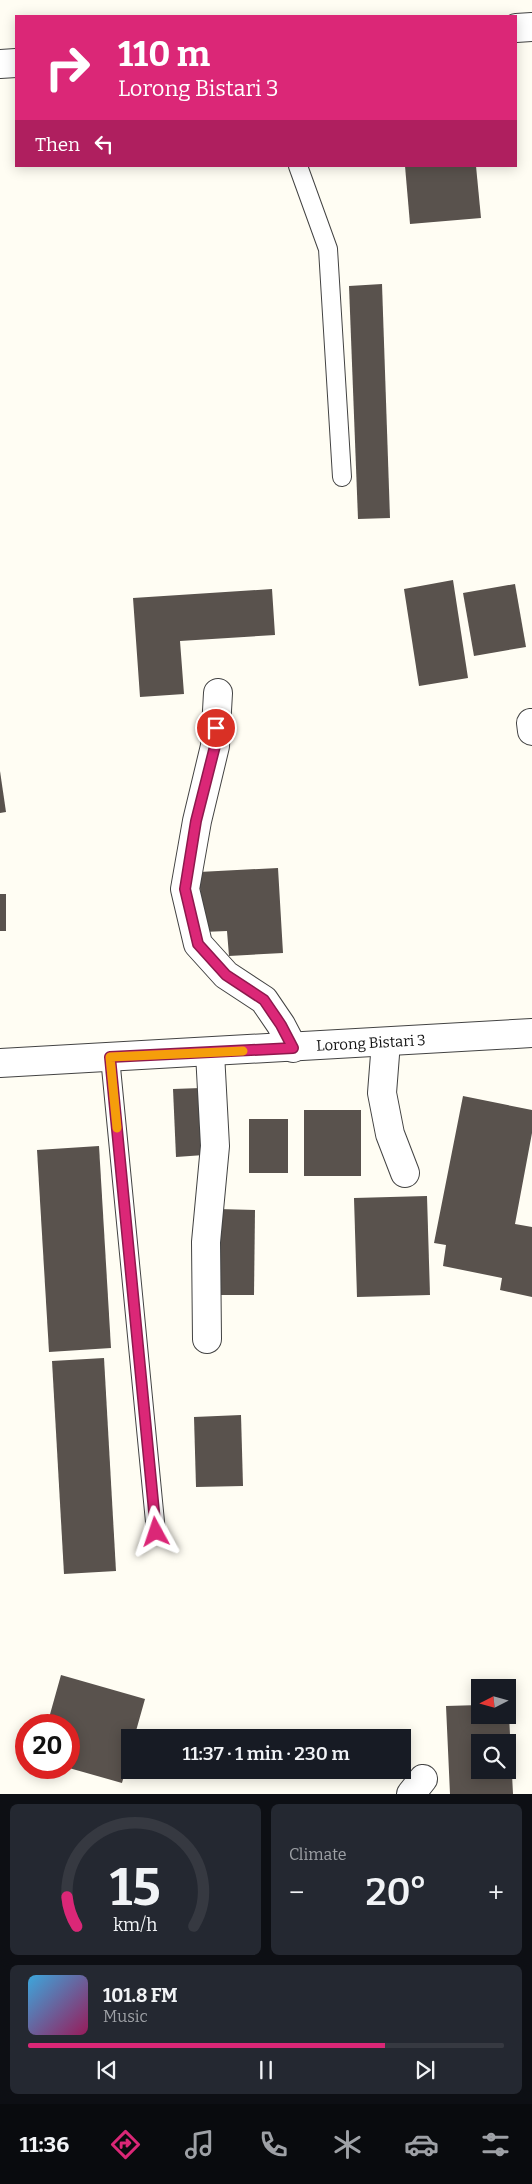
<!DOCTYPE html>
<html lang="en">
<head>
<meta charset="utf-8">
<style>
	:root { --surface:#171b24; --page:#242831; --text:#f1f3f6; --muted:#9ea1a6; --line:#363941; --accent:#db2777 }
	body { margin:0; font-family:Bitter,serif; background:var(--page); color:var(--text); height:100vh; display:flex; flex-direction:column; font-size:19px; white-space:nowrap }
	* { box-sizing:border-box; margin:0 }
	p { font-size:16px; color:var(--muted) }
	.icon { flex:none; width:28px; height:28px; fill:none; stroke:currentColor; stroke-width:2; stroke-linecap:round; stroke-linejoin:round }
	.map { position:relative; height:1794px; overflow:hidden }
	.panel { display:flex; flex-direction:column; gap:10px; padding:10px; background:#0d0f14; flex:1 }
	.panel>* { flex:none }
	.guide { position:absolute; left:15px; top:15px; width:502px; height:152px; border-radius:0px; box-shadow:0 2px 12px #0003; background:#db2777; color:#fff; overflow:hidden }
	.needle { width:32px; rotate:264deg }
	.buttons { position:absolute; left:471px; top:1679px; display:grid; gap:10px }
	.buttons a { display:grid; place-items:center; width:45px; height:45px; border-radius:0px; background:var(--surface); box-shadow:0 2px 12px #0003; font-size:25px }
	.speed { position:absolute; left:15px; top:1714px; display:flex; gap:10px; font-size:25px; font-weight:700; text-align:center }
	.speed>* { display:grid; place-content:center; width:65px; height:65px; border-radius:50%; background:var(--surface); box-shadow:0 2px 12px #0003; line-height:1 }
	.speed .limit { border:8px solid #d22; background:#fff; color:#111 }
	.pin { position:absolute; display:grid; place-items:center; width:42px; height:42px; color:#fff; margin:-21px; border:2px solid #fff; border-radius:50%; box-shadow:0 1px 5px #0007 }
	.me { position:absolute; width:55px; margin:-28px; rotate:355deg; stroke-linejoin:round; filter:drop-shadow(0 0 4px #0008) }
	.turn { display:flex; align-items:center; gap:18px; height:105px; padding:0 20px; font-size:22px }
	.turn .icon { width:65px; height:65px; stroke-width:2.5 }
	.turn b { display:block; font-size:35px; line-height:42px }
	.then { display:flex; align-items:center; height:48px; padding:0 20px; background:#0003; gap:10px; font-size:19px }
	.big { font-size:38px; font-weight:600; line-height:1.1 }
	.panel .card { flex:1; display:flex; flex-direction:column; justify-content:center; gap:8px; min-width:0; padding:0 18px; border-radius:8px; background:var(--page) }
	.panel .dial { align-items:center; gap:0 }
	.dial svg { height:130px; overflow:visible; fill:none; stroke:var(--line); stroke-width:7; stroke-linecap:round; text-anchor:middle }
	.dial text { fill:var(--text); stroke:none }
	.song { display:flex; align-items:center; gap:15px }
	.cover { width:60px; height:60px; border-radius:8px; background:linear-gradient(135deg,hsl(200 70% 55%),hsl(330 70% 35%)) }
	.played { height:5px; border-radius:2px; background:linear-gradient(90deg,var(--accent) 75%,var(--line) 75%) }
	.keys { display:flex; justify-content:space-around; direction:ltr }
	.heat { display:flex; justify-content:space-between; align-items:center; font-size:28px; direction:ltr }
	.panel .tiles { flex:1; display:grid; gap:10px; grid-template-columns:1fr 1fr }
	.card:last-child { grid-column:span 2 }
	.trip { position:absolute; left:121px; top:1729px; width:290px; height:50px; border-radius:0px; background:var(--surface); box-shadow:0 2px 12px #0003; font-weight:600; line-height:50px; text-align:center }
	.tab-bar { display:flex; height:80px; justify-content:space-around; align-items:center; background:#090b0e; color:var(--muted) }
	.tab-bar .icon { width:35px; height:35px }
	.tab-bar .active { color:var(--accent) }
	.tab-bar b { font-size:22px; color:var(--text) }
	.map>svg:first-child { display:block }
</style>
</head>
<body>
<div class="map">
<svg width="532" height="1794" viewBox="0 0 532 1794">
	<rect width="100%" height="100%" fill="#fffdf3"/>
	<g fill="#59524d" fill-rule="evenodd">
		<path d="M405,166h71l5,52 -71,6z"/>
		<path d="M382,284l8,234 -32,1 -9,-233z"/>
		<path d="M453,580l15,98 -49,8 -15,-97z"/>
		<path d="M515,584l11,63 -52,9 -11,-63z"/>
		<path d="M272,589l3,46 -95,6 4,53 -44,3 -7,-99z"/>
		<path d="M0,771l6,41 -6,1z"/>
		<path d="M278,868l5,85 -54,3 -2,-25 -24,1 -4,-60z"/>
		<rect x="0" y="894" width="6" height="37"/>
		<path d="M201,1088l3,67 -28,2 -3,-68z"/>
		<path d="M463,1096l69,14v23l-17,91 17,3v70l-32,-7 2,-12 -59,-12 3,-21 -12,-2z"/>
		<rect x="304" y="1110" width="57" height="66"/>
		<rect x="249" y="1119" width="39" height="54"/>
		<path d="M99,1146l12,202 -62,4 -12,-202z"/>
		<path d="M427,1196l3,99 -73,2 -3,-99z"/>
		<path d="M218,1209l37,1 -1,85h-35z"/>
		<path d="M104,1358l12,213 -52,3 -12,-213z"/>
		<path d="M241,1415l2,71 -47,1 -2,-70z"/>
		<path d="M61,1675l84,24 -11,39h-4v16l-8,29 -53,-15v-43h-22z"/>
		<path d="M480,1705v10h29l4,79h-63l-4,-88zM480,1742h28v28h-28z"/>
	</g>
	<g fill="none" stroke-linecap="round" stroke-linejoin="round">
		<g stroke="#434343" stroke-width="20">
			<g id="service">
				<path d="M298,166l30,83 14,228"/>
				<path d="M110,1057l46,475"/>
			</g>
		</g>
		<g stroke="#434343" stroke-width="30">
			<g id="minor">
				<path d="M516,28l16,-1"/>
				<path d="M0,64l16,-1"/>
				<path d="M218,693l-3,53 -18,75 -12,68 13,55 28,31 38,25 17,25 12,23"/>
				<path d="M531,723l1,8"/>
				<path d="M386,1042l-4,51 8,41 15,39"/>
				<path d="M0,1063l532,-30"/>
				<path d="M207,1339l-1,-97 9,-96 -5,-93"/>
				<path d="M411,1794l12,-15"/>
			</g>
		</g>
		<use href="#service" stroke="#fff" stroke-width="18"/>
		<use href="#minor" stroke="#fff" stroke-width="28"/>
	</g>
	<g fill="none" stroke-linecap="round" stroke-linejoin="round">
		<g stroke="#8e194d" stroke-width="12">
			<path id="route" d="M156,1532l-46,-475 183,-9 -12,-23 -17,-25 -38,-25 -28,-31 -13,-55 11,-68 19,-75 1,-18"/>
		</g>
		<use href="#route" stroke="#db2777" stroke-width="9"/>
		<path stroke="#f59e0b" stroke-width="9" d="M117,1128l-7,-71 133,-6"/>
	</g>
	<g text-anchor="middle" stroke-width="5" stroke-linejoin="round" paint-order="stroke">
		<g font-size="15" fill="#101010" stroke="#fff">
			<text transform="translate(371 1043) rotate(-3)" y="5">Lorong Bistari 3</text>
		</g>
	</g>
</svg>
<div class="buttons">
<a><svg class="needle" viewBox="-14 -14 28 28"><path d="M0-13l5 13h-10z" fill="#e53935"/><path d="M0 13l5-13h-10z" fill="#9ea1a6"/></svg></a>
<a><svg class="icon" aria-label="search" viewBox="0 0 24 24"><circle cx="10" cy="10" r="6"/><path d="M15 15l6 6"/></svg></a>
</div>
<div class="speed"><div class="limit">20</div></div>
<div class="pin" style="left:216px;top:728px;background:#d93025"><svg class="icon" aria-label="arrive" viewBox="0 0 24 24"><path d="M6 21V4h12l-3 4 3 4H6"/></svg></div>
<svg class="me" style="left:156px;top:1532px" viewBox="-20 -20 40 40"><path d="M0-17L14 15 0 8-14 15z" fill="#db2777" stroke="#fff" stroke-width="4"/></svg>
<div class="trip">11:37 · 1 min · 230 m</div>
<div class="guide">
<div class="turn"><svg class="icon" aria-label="right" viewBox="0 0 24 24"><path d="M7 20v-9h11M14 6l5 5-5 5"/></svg><div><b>110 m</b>Lorong Bistari 3</div></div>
<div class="then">Then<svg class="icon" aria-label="left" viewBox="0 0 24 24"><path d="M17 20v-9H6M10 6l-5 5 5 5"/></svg></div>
</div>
</div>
<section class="panel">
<div class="tiles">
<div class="card dial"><svg viewBox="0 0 100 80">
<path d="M14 69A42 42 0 1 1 86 69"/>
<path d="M14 69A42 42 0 0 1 8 51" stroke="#db2777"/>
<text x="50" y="56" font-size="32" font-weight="700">15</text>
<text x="50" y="72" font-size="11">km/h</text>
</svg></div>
<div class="card"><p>Climate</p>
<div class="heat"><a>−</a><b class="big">20°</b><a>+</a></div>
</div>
<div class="card">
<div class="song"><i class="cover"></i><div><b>101.8 FM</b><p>Music</p></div></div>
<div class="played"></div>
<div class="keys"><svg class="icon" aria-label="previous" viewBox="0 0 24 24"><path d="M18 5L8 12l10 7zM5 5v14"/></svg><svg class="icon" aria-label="pause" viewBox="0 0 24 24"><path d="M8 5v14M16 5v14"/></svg><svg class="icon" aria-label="next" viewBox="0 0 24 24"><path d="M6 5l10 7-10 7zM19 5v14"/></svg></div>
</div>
</div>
</section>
<nav class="tab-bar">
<b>11:36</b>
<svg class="icon active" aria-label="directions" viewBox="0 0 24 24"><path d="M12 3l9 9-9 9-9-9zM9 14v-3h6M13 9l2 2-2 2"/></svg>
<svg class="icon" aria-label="music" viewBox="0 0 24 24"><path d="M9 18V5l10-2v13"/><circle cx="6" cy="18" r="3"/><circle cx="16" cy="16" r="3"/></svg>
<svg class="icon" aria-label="phone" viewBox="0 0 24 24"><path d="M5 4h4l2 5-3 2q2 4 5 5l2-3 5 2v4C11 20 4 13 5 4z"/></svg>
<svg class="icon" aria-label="climate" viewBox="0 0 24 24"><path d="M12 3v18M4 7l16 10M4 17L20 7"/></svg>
<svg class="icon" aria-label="car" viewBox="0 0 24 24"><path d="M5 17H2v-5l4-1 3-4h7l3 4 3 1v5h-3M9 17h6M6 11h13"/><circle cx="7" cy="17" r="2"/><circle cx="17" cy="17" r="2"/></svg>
<svg class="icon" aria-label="filters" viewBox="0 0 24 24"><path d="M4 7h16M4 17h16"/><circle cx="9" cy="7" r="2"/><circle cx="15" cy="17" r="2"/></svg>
</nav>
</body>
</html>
